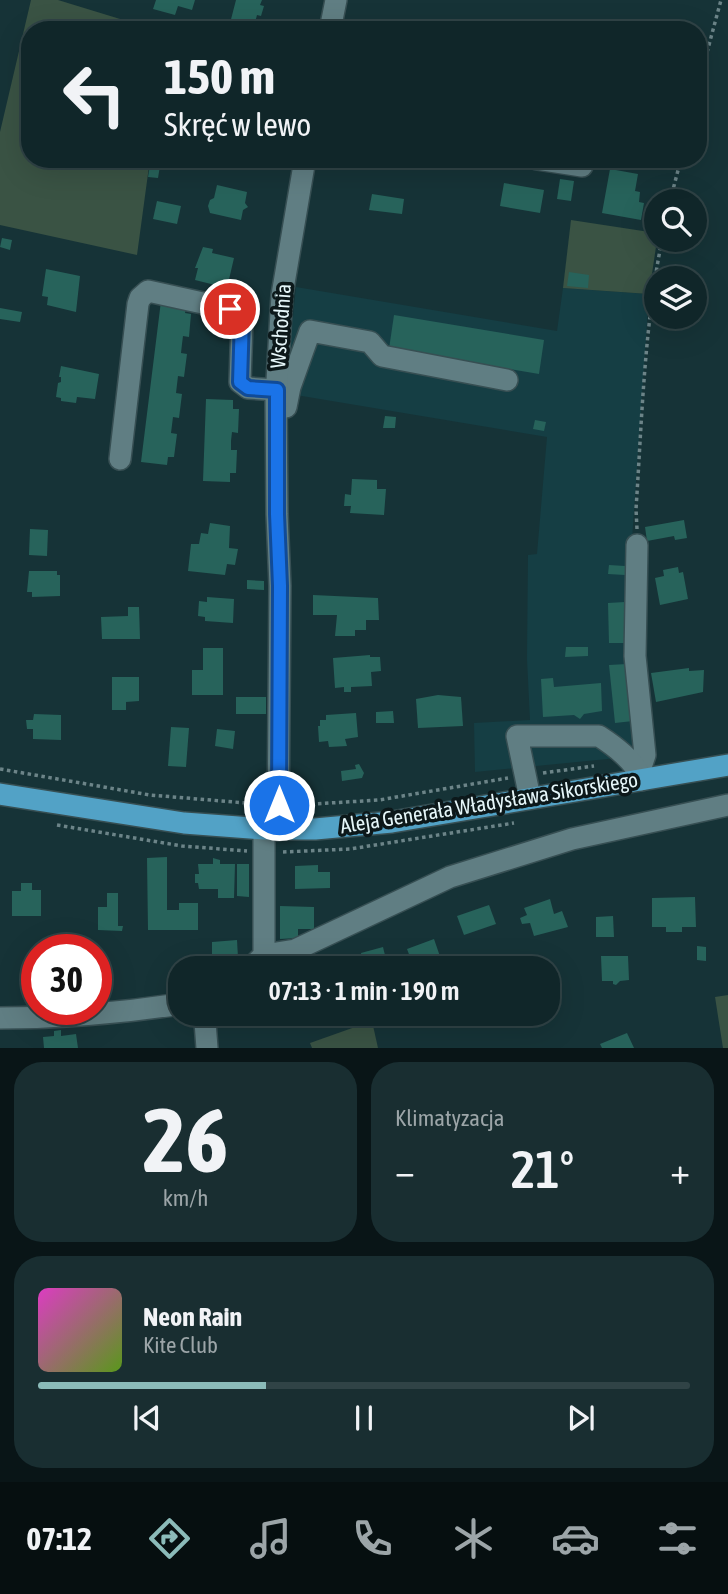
<!DOCTYPE html>
<html lang="pl">
<head>
<meta charset="utf-8">
<style>
	:root { --surface:#102629; --page:#192e31; --text:#f1f3f6; --muted:#9ca5a8; --line:#304346; --accent:#8bbbb9 }
	body { margin:0; font-family:"Asap Condensed",sans-serif; background:var(--page); color:var(--text); height:100vh; display:flex; flex-direction:column; font-size:26px; white-space:nowrap }
	* { box-sizing:border-box; margin:0 }
	p { font-size:23px; color:var(--muted) }
	.icon { flex:none; width:38px; height:38px; fill:none; stroke:currentColor; stroke-width:2; stroke-linecap:round; stroke-linejoin:round }
	.map { position:relative; height:1048px; overflow:hidden }
	.panel { display:flex; flex-direction:column; gap:14px; padding:14px; background:#091517; flex:1 }
	.panel>* { flex:none }
	.hud { position:absolute; left:21px; top:21px; width:686px; height:147px; border-radius:28px; box-shadow:0 7px 28px #0002,0 0 0 2px var(--line); background:#102629; color:var(--text); overflow:hidden }
	.fabs { position:absolute; left:644px; top:189px; display:grid; gap:14px }
	.fabs a { display:grid; place-items:center; width:63px; height:63px; border-radius:50%; background:var(--surface); box-shadow:0 7px 28px #0002,0 0 0 2px var(--line); font-size:35px }
	.speed { position:absolute; left:21px; top:934px; display:flex; gap:14px; font-size:35px; font-weight:700; text-align:center }
	.speed>* { display:grid; place-content:center; width:91px; height:91px; border-radius:50%; background:var(--surface); box-shadow:0 7px 28px #0002,0 0 0 2px var(--line); line-height:1 }
	.speed .limit { border:10px solid #d22; background:#fff; color:#111 }
	.pin { position:absolute; display:grid; place-items:center; width:60px; height:60px; color:#fff; margin:-30px; border:4px solid #fff; border-radius:50%; box-shadow:0 2px 7px #0007 }
	.me { position:absolute; width:77px; margin:-38px; rotate:0deg; stroke-linejoin:round; filter:drop-shadow(0 0 5px #0008) }
	.turn { display:flex; align-items:center; gap:24px; height:147px; padding:0 28px; font-size:32px }
	.turn .icon { width:91px; height:91px; stroke-width:2.5 }
	.turn b { display:block; font-size:49px; line-height:60px }
	.big { font-size:52px; font-weight:600; line-height:1.1 }
	.panel .tile { flex:1; display:flex; flex-direction:column; justify-content:center; gap:10px; min-width:0; padding:0 24px; border-radius:28px; background:var(--page) }
	.panel .dial { align-items:center; gap:0 }
	.dial b { font-size:91px; line-height:1 }
	.song { display:flex; align-items:center; gap:21px }
	.cover { width:84px; height:84px; border-radius:10px; background:linear-gradient(135deg,hsl(310 70% 55%),hsl(90 70% 35%)) }
	.played { height:7px; border-radius:4px; background:linear-gradient(90deg,var(--accent) 35%,var(--line) 35%) }
	.keys { display:flex; justify-content:space-around; direction:ltr }
	.heat { display:flex; justify-content:space-between; align-items:center; font-size:38px; direction:ltr }
	.panel .tiles { flex:1; display:grid; gap:14px; grid-template-columns:1fr 1fr }
	.tile:last-child { grid-column:span 2 }
	.trip { position:absolute; left:168px; top:956px; width:392px; height:70px; border-radius:28px; background:var(--surface); box-shadow:0 7px 28px #0002,0 0 0 2px var(--line); font-weight:600; line-height:70px; text-align:center }
	.dock { display:flex; height:112px; justify-content:space-around; align-items:center; background:#060f10; color:var(--muted) }
	.dock .icon { width:49px; height:49px }
	.dock .on { color:var(--accent) }
	.dock b { font-size:32px; color:var(--text) }
	.map>svg:first-child { display:block }
</style>
</head>
<body>
<div class="map">
<svg width="728" height="1048" viewBox="0 0 728 1048">
	<rect width="100%" height="100%" fill="#163337"/>
	<path fill="#153e44" d="M296,287l261,44 6,-43 86,6 -18,260 7,202 -163,16 -1,-49 56,-3 -3,-61 1,-104 9,-1 10,-117 -257,-43 -1,-36z"/>
	<g fill="#3a5344">
		<path d="M31,0h27l98,30h-126v129h120l-13,96 -137,-30v-93z"/>
		<path d="M571,220l85,13 1,7 -8,54 -86,-6z"/>
		<path d="M728,995v53h-5l-8,-51z"/>
		<path d="M372,1021l6,27h-66l-2,-5z"/>
	</g>
	<g fill="#27635b">
		<path d="M156,0h39l-3,10 -14,-4 -3,9 -22,-6z"/>
		<path d="M236,0h26l-2,5 4,1 -3,10 -4,-1 -4,15h-22l-2,-3z"/>
		<path d="M151,159l10,1 -3,18 -10,-1z"/>
		<path d="M610,169l28,5 -3,17 5,1 -1,10 5,1 -3,17 -39,-7z"/>
		<path d="M560,179l14,2 -3,20 -14,-2z"/>
		<path d="M504,183l40,7 -4,23 -40,-7z"/>
		<path d="M217,185l30,7 -2,11 3,4 -5,3 -2,10 -31,-7 -2,-7 2,-6 4,-2z"/>
		<path d="M372,194l32,5 -2,15 -33,-4z"/>
		<path d="M157,201l24,5 -4,18 -24,-5z"/>
		<path d="M2,238l10,2 -2,10 -10,-3z"/>
		<path d="M203,247l10,2 -1,4 22,5 -7,30 -32,-8 3,-12h-3z"/>
		<path d="M46,269l34,7 -4,36 -29,-7 1,-8 -6,-1z"/>
		<path d="M569,272l20,3 -1,13 -21,-2z"/>
		<path d="M161,301l26,3 -2,9 6,1 -2,23 -6,-1 -1,8 -1,9 6,1 -3,23 -6,-1 -2,17 6,1 -3,24 -6,-1 -2,16 6,1 -3,23h-6l-1,8 -26,-3z"/>
		<path d="M0,308l22,4 -2,10 -20,-3z"/>
		<path d="M394,315l150,25 -5,34 -150,-25z"/>
		<path d="M61,366l38,8 -4,25 -18,-2 -1,6 -15,-2v-3l-5,-1 2,-14 3,-1v-5h-2z"/>
		<path d="M206,399l27,1v9h6l-1,24 -6,-1 -1,9v9h6l-1,23h-6v9l-27,-1z"/>
		<path d="M385,416l11,1 -1,11h-12z"/>
		<path d="M535,420l11,2 -2,9 -11,-2z"/>
		<path d="M352,479l25,1v9h9l-2,26 -34,-2 1,-7h-7l1,-12 6,1z"/>
		<path d="M684,520l3,18 -12,2 -1,-4 -27,5 -2,-14z"/>
		<path d="M210,523l20,3 -1,22 9,1 -3,16 -8,-1 -2,11 -37,-4 3,-27h8l2,-11 7,1z"/>
		<path d="M30,529l18,1 -1,26 -18,-1z"/>
		<path d="M609,565l16,1v9l-17,-1z"/>
		<path d="M678,567l1,6 4,-1 5,27 -28,6 -5,-27 9,-2 -1,-6z"/>
		<path d="M29,571h28v4h3v21l-28,1v-5h-5z"/>
		<path d="M247,580l17,1v9l-17,-1z"/>
		<path d="M313,595l65,3 1,22h-13v10h-11v6h-20l2,-21h-24z"/>
		<path d="M207,597l27,2 -1,24 -28,-2v-4l-7,-1 1,-15 8,1z"/>
		<path d="M625,602l2,41h-18l-1,-40z"/>
		<path d="M128,607h11l1,32h-38l-1,-22 27,-1z"/>
		<path d="M566,647h22v9l-23,1z"/>
		<path d="M203,648h20v47h-31v-25h11z"/>
		<path d="M370,655v2h10l1,14 -10,1 1,14 -21,1v5h-7v-5l-9,1 -2,-30z"/>
		<path d="M627,664l6,57 -18,2 -6,-58z"/>
		<path d="M689,668v3l15,-1 -1,22 -47,10 -5,-29z"/>
		<path d="M112,677h27v24l-13,1v8h-14z"/>
		<path d="M553,678l1,9 47,-4 1,28 -18,3 -4,5 -6,-4 -31,2 -2,-38z"/>
		<path d="M438,695l23,2 2,29 -45,2 -2,-29z"/>
		<rect x="236" y="697" width="30" height="17"/>
		<path d="M393,711l1,12h-18v-11z"/>
		<path d="M356,713l2,24 -13,2 2,7 -18,1 -1,-6 -9,1 -1,-16h2v-6h6v-5z"/>
		<path d="M34,714l27,1v25l-28,-1v-10h-6l-1,-9h7z"/>
		<path d="M171,727l18,1 -3,39 -18,-1z"/>
		<path d="M217,729l18,2 -2,18 -18,-3z"/>
		<path d="M359,764l5,9 -2,5 -20,3 -1,-10 15,-2 -1,-4z"/>
		<path d="M167,857v53h12v-7h19v27h-50l-1,-72z"/>
		<path d="M213,858l7,2v4h15l-1,34h-16v-9h-19l-1,-6h-3v-9h4l-1,-10h15z"/>
		<path d="M237,864h12v33l-12,-1z"/>
		<path d="M318,865v7h12v16l-35,1v-23z"/>
		<path d="M21,883h11v7h9v26h-29v-25h9z"/>
		<path d="M107,893h11v33h5l-1,5 -24,-1v-23h9z"/>
		<path d="M695,897l1,30h-14v5h-16v-5h-14v-29z"/>
		<path d="M550,899l4,15 8,-3 6,16 -34,9 -4,-13 -8,1 -2,-6 7,-3 -3,-7z"/>
		<path d="M489,905l7,19 -32,11 -7,-19z"/>
		<path d="M280,906l34,1v22h-16v9l-18,1z"/>
		<path d="M613,916l1,21h-18v-20z"/>
		<path d="M434,939l10,29h-36l-4,-9 6,-2 -3,-8z"/>
		<path d="M237,940l1,18 -26,1v-17z"/>
		<path d="M697,946l9,1v14l-9,-1z"/>
		<path d="M383,947l5,21h-24l-3,-15z"/>
		<path d="M601,956h27l1,24 -9,1 -4,4 -3,-1v-3h-11z"/>
		<path d="M96,958h10l1,12 3,6 -3,6h-11z"/>
		<path d="M497,1013h26l3,10 -16,3 -2,-8 -9,3z"/>
		<path d="M61,1030v6l15,-2 2,14h-34l-1,-11 11,-1v-5z"/>
		<path d="M627,1033l7,15h-32l-2,-4z"/>
	</g>
	<g fill="none" stroke-linecap="round" stroke-linejoin="round">
		<g stroke="#374f53" stroke-width="24">
			<g id="minor">
				<path d="M330,30l6,-30"/>
				<path d="M537,159l45,7"/>
				<path d="M286,407l4,-20 20,-56 60,11 12,14 125,24"/>
				<path d="M120,459l18,-155 2,-6 8,-7 82,18 9,5 3,8 -2,60 8,6 29,2"/>
				<path d="M637,545l-2,111 10,99 -6,18"/>
				<path d="M530,798l-13,-62h82c14,9 39,27 42,44"/>
				<path d="M278,830l2,-244 -3,-72 -1,-116 6,-103 23,-136"/>
				<path d="M264,955l31,-5 155,-73 122,-38 156,-34"/>
				<path d="M251,968l13,-13v-126"/>
				<path d="M0,1018c60,0 121,-5 180,-14"/>
				<path d="M207,1048l-2,-26 2,-9"/>
			</g>
		</g>
		<g stroke="#374f53" stroke-width="24">
			<path id="major" d="M0,794l184,29 80,6h51l77,-7 336,-57"/>
		</g>
		<g stroke="#6c8488" stroke-width="3.5" stroke-dasharray="3.5 3.5" stroke-linecap="butt">
			<path d="M698,86l23,-86"/>
			<path d="M670,201l11,-42"/>
			<path d="M637,529l-1,-20c6,-90 8,-181 26,-269"/>
			<path d="M0,769l150,26 108,9"/>
			<path d="M543,773l51,-7"/>
			<path d="M297,805l82,-5 129,-22"/>
			<path d="M57,825l125,21 65,5"/>
			<path d="M283,852l67,-3 164,-26"/>
		</g>
		<use href="#minor" stroke="#607e83" stroke-width="21"/>
		<use href="#major" stroke="#52a2c6" stroke-width="21"/>
	</g>
	<g fill="none" stroke-linecap="round" stroke-linejoin="round">
		<g stroke="#114b97" stroke-width="18">
			<path id="route" d="M230,309l12,8 -2,65 8,6 29,2v124l3,72 -1,219"/>
		</g>
		<use href="#route" stroke="#1a73e8" stroke-width="12"/>
	</g>
	<g text-anchor="middle" stroke-width="7" stroke-linejoin="round" paint-order="stroke">
		<g font-size="21" fill="#e5f6f9" stroke="#0c181a">
			<text transform="translate(281 326) rotate(-86)" y="7">Wschodnia</text>
			<text transform="translate(489 803) rotate(-9)" y="7">Aleja Generała Władysława Sikorskiego</text>
		</g>
	</g>
</svg>
<div class="fabs">
<a><svg class="icon" aria-label="search" viewBox="0 0 24 24"><circle cx="10" cy="10" r="6"/><path d="M15 15l6 6"/></svg></a>
<a><svg class="icon" aria-label="layers" viewBox="0 0 24 24"><path d="M12 4l9 5-9 5-9-5zM3 14l9 5 9-5"/></svg></a>
</div>
<div class="speed"><div class="limit">30</div></div>
<div class="pin" style="left:230px;top:309px;background:#d93025"><svg class="icon" aria-label="arrive" viewBox="0 0 24 24"><path d="M6 21V4h12l-3 4 3 4H6"/></svg></div>
<svg class="me" style="left:279px;top:805px" viewBox="-20 -20 40 40"><circle r="17" fill="#1a73e8" stroke="#fff" stroke-width="3"/><path d="M0-11L8 9 0 5-8 9z" fill="#fff"/></svg>
<div class="trip">07:13 · 1 min · 190 m</div>
<div class="hud">
<div class="turn"><svg class="icon" aria-label="left" viewBox="0 0 24 24"><path d="M17 20v-9H6M10 6l-5 5 5 5"/></svg><div><b>150 m</b>Skręć w lewo</div></div>
</div>
</div>
<section class="panel">
<div class="tiles">
<div class="tile dial"><b>26</b><p>km/h</p></div>
<div class="tile"><p>Klimatyzacja</p>
<div class="heat"><a>−</a><b class="big">21°</b><a>+</a></div>
</div>
<div class="tile">
<div class="song"><i class="cover"></i><div><b>Neon Rain</b><p>Kite Club</p></div></div>
<div class="played"></div>
<div class="keys"><svg class="icon" aria-label="previous" viewBox="0 0 24 24"><path d="M18 5L8 12l10 7zM5 5v14"/></svg><svg class="icon" aria-label="pause" viewBox="0 0 24 24"><path d="M8 5v14M16 5v14"/></svg><svg class="icon" aria-label="next" viewBox="0 0 24 24"><path d="M6 5l10 7-10 7zM19 5v14"/></svg></div>
</div>
</div>
</section>
<nav class="dock">
<b>07:12</b>
<svg class="icon on" aria-label="directions" viewBox="0 0 24 24"><path d="M12 3l9 9-9 9-9-9zM9 14v-3h6M13 9l2 2-2 2"/></svg>
<svg class="icon" aria-label="music" viewBox="0 0 24 24"><path d="M9 18V5l10-2v13"/><circle cx="6" cy="18" r="3"/><circle cx="16" cy="16" r="3"/></svg>
<svg class="icon" aria-label="phone" viewBox="0 0 24 24"><path d="M5 4h4l2 5-3 2q2 4 5 5l2-3 5 2v4C11 20 4 13 5 4z"/></svg>
<svg class="icon" aria-label="climate" viewBox="0 0 24 24"><path d="M12 3v18M4 7l16 10M4 17L20 7"/></svg>
<svg class="icon" aria-label="car" viewBox="0 0 24 24"><path d="M5 17H2v-5l4-1 3-4h7l3 4 3 1v5h-3M9 17h6M6 11h13"/><circle cx="7" cy="17" r="2"/><circle cx="17" cy="17" r="2"/></svg>
<svg class="icon" aria-label="filters" viewBox="0 0 24 24"><path d="M4 7h16M4 17h16"/><circle cx="9" cy="7" r="2"/><circle cx="15" cy="17" r="2"/></svg>
</nav>
</body>
</html>
